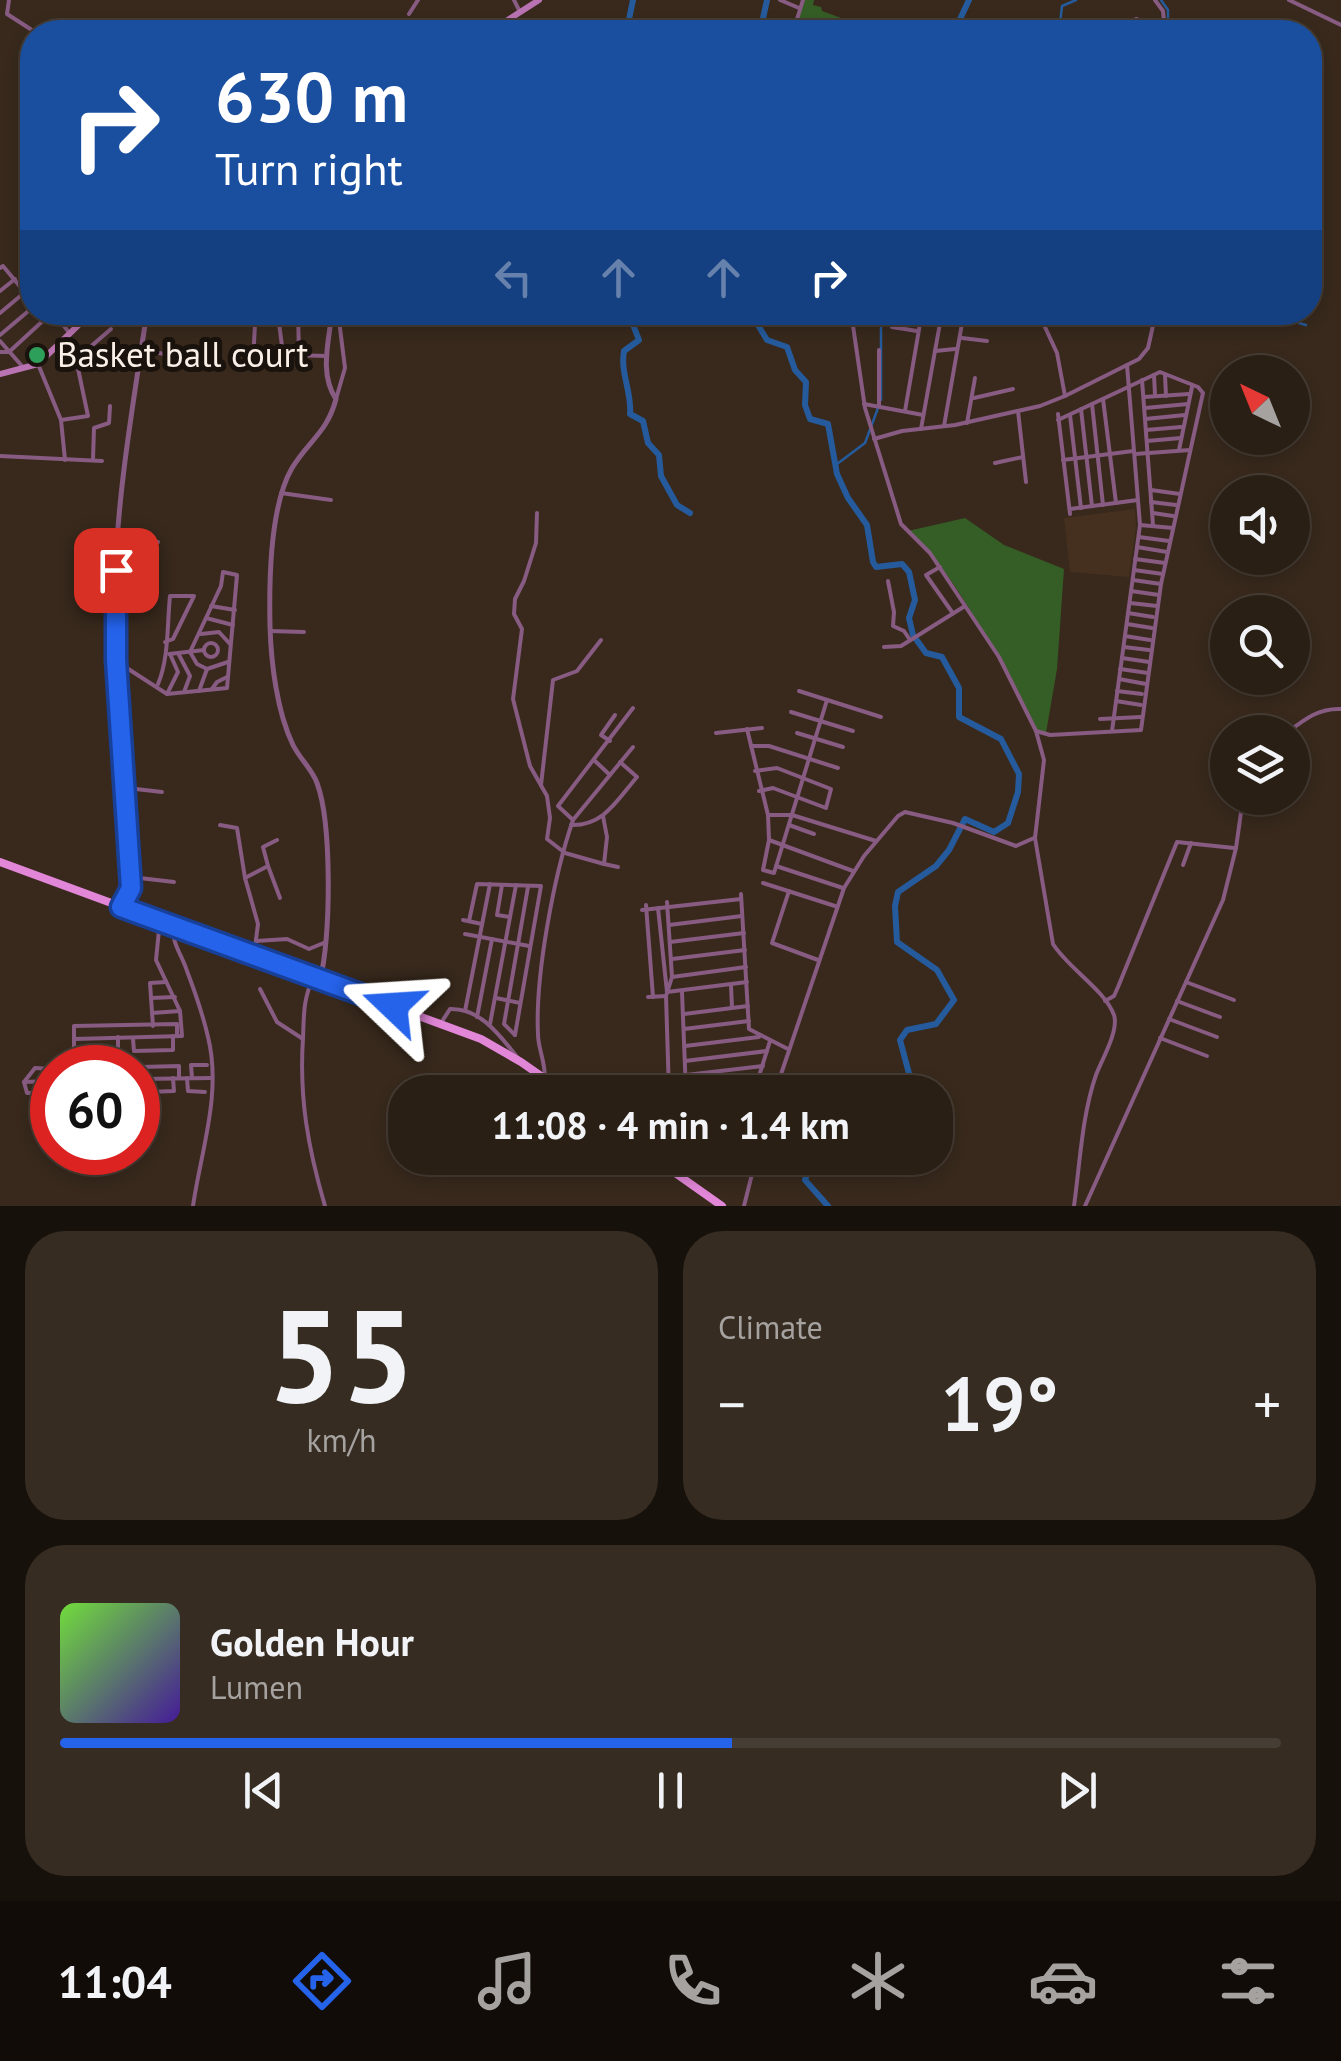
<!DOCTYPE html>
<html lang="en">
<head>
<meta charset="utf-8">
<style>
	:root { --surface:#2a1f15; --page:#362c22; --text:#f1f3f6; --muted:#a5a2a0; --line:#463d34; --accent:#2563eb }
	body { margin:0; font-family:"PT Sans",sans-serif; background:var(--page); color:var(--text); height:100vh; display:flex; flex-direction:column; font-size:38px; white-space:nowrap }
	* { box-sizing:border-box; margin:0 }
	p { font-size:32px; color:var(--muted) }
	.icon { flex:none; width:55px; height:55px; fill:none; stroke:currentColor; stroke-width:2; stroke-linecap:round; stroke-linejoin:round }
	.map { position:relative; height:1206px; overflow:hidden }
	.details { display:flex; flex-direction:column; gap:25px; padding:25px; background:#17110c; flex:1 }
	.details>* { flex:none }
	.guide { position:absolute; left:20px; top:20px; width:1302px; height:305px; border-radius:40px; box-shadow:0 5px 15px #0003,0 0 0 2px var(--line); background:#1a4fa0; color:#fff; overflow:hidden }
	.needle { width:65px; rotate:317deg }
	.controls { position:absolute; left:1210px; top:355px; display:grid; gap:20px }
	.controls a { display:grid; place-items:center; width:100px; height:100px; border-radius:50%; background:var(--surface); box-shadow:0 5px 15px #0003,0 0 0 2px var(--line); font-size:50px }
	.speed { position:absolute; left:30px; top:1045px; display:flex; gap:20px; font-size:50px; font-weight:700; text-align:center }
	.speed>* { display:grid; place-content:center; width:130px; height:130px; border-radius:50%; background:var(--surface); box-shadow:0 5px 15px #0003,0 0 0 2px var(--line); line-height:1 }
	.speed .limit { border:15px solid #d22; background:#fff; color:#111 }
	.pin { position:absolute; display:grid; place-items:center; width:85px; height:85px; color:#fff; margin:-42px; border-radius:20px; box-shadow:0 5px 15px #0006 }
	.me { position:absolute; width:110px; margin:-55px; rotate:290deg; stroke-linejoin:round; filter:drop-shadow(0 0 8px #0008) }
	.turn { display:flex; align-items:center; gap:35px; height:210px; padding:0 30px; font-size:45px }
	.turn .icon { width:130px; height:130px; stroke-width:2.5 }
	.turn b { display:block; font-size:70px; line-height:85px }
	.lanes { display:flex; align-items:center; height:95px; padding:0 30px; background:#0003; justify-content:center; gap:50px; direction:ltr }
	.lanes .off { opacity:.35 }
	.big { font-size:75px; font-weight:600; line-height:1.1 }
	.details .widget { flex:1; display:flex; flex-direction:column; justify-content:center; gap:15px; min-width:0; padding:0 35px; border-radius:40px; background:var(--page) }
	.details .dial { align-items:center; gap:0 }
	.dial b { font-size:130px; line-height:1 }
	.song { display:flex; align-items:center; gap:30px }
	.cover { width:120px; height:120px; border-radius:15px; background:linear-gradient(135deg,hsl(100 70% 55%),hsl(260 70% 35%)) }
	.played { height:10px; border-radius:5px; background:linear-gradient(90deg,var(--accent) 55%,var(--line) 55%) }
	.keys { display:flex; justify-content:space-around; direction:ltr }
	.heat { display:flex; justify-content:space-between; align-items:center; font-size:55px; direction:ltr }
	.details .tiles { flex:1; display:grid; gap:25px; grid-template-columns:1fr 1fr }
	.widget:last-child { grid-column:span 2 }
	.trip { position:absolute; left:388px; top:1075px; width:565px; height:100px; border-radius:40px; background:var(--surface); box-shadow:0 5px 15px #0003,0 0 0 2px var(--line); font-weight:600; line-height:100px; text-align:center }
	.tabs { display:flex; height:160px; justify-content:space-around; align-items:center; background:#110c08; color:var(--muted) }
	.tabs .icon { width:70px; height:70px }
	.tabs .current { color:var(--accent) }
	.tabs b { font-size:45px; color:var(--text) }
	.map>svg:first-child { display:block }
</style>
</head>
<body>
<div class="map">
<svg width="1341" height="1206" viewBox="0 0 1341 1206">
	<rect width="100%" height="100%" fill="#38291c"/>
	<path fill="#45301f" d="M1135,509l1,18 -7,50 -59,-5 -6,-54z"/>
	<g fill="#355d26">
		<path d="M804,0h10l-1,5 8,2 1,4 30,11 -4,10h-54z"/>
		<path d="M965,518l39,27 60,24 -7,100 -11,64 -9,-2c-38,-67 -72,-147 -129,-200z"/>
	</g>
	<g fill="none" stroke-linecap="round" stroke-linejoin="round">
		<g stroke="#255b9c" stroke-width="2.5">
			<path d="M1161,0l7,10v22"/>
			<path d="M1059,32l3,-26 14,-6"/>
			<path d="M881,312v88"/>
			<path d="M1284,312l8,9 14,4"/>
			<path d="M837,464l28,-21 13,-35"/>
		</g>
		<g stroke="#255b9c" stroke-width="6">
			<path d="M630,32l-2,-8 5,-24"/>
			<path d="M760,32l7,-32"/>
			<path d="M954,32l15,-32"/>
			<path d="M628,312l11,28 -15,11c-4,22 8,41 6,63l13,7 5,22 11,12 2,21 16,29 13,8"/>
			<path d="M750,312l17,28 20,7 8,23 11,12 -1,23 5,14 18,5 9,50 11,24 19,27 6,37 3,5 26,-3 7,8 6,28 -6,18 4,17 13,18 16,4 17,31v29l42,22 18,35 -1,18 -10,31 -14,9 -29,-13 -16,31 -13,16 -38,26 -3,14 2,36 40,28 17,30 -18,24 -29,6 -7,10 14,52"/>
			<path d="M839,1092l10,-9 31,9"/>
			<path d="M828,1206l-23,-26 3,-9 22,-13"/>
		</g>
		<g stroke="#875b82" stroke-width="4">
			<path d="M9,0l-2,14 28,18"/>
			<path d="M514,0l6,12"/>
			<path d="M780,0l19,8"/>
			<path d="M1155,0l8,11 2,21"/>
			<path d="M1289,0l52,25"/>
			<path d="M409,14l9,-14"/>
			<path d="M383,32l4,-12"/>
			<path d="M793,32l10,-32"/>
			<path d="M1133,32l3,-13 29,10"/>
			<path d="M0,268l3,-2 29,35"/>
			<path d="M0,291l15,-12"/>
			<path d="M298,312l1,43"/>
			<path d="M851,312l14,96 36,116 29,29 69,104 37,74 8,29 -9,78 18,106c15,24 52,46 61,71 5,16 -12,44 -18,60 -14,40 -16,88 -22,131"/>
			<path d="M892,312v15l25,4"/>
			<path d="M1012,312l7,13"/>
			<path d="M1038,312l19,41 8,43"/>
			<path d="M0,313l25,-21"/>
			<path d="M278,315l5,39"/>
			<path d="M61,322l9,12"/>
			<path d="M0,335l32,-27"/>
			<path d="M962,338l25,3"/>
			<path d="M0,341l22,25"/>
			<path d="M141,349l32,7"/>
			<path d="M935,351l20,-2"/>
			<path d="M0,352h9l37,-34 -4,-6"/>
			<path d="M254,354l73,2"/>
			<path d="M86,357l3,-9 22,-19"/>
			<path d="M253,360l2,-35 26,-13"/>
			<path d="M38,364l23,56 4,40"/>
			<path d="M1154,375l1,20"/>
			<path d="M1165,375l1,21"/>
			<path d="M1142,380l11,145"/>
			<path d="M1144,397l45,-3"/>
			<path d="M974,398l39,-9"/>
			<path d="M336,399l9,-31 -7,-56"/>
			<path d="M1103,399l13,104"/>
			<path d="M864,404l59,11"/>
			<path d="M1092,404l11,101"/>
			<path d="M879,406v-56"/>
			<path d="M1145,408l43,-4"/>
			<path d="M1081,409l11,97"/>
			<path d="M905,411l17,-99"/>
			<path d="M1018,411l8,71"/>
			<path d="M1058,414l12,100"/>
			<path d="M1070,415l11,93"/>
			<path d="M1145,419l40,-4"/>
			<path d="M61,420l27,-4 -12,-57 39,-8 24,1"/>
			<path d="M967,423l8,-45"/>
			<path d="M944,426l20,-114"/>
			<path d="M921,429l21,-117"/>
			<path d="M1146,430l35,-3"/>
			<path d="M874,439l28,-8 53,-6 85,-19 25,-10 74,-37 9,-11 8,-36"/>
			<path d="M1147,441l34,-3"/>
			<path d="M1179,450l13,-63"/>
			<path d="M1135,454l55,-4"/>
			<path d="M0,456l102,5"/>
			<path d="M93,459l1,-31 15,-5 1,-17"/>
			<path d="M1063,460l70,-9"/>
			<path d="M995,463l28,-6"/>
			<path d="M1151,490l29,4"/>
			<path d="M281,493l50,7"/>
			<path d="M1151,502l25,3"/>
			<path d="M1070,509l68,-9"/>
			<path d="M537,513l-1,30 -12,38 -9,18 -1,15 8,15 -9,70 17,67 17,30 3,22 -3,21 18,14 39,11 3,-27 -4,-21"/>
			<path d="M1153,513l20,3"/>
			<path d="M1140,525l33,3"/>
			<path d="M1139,537l30,4"/>
			<path d="M118,539l40,3"/>
			<path d="M1137,547l30,5"/>
			<path d="M1135,559l30,4"/>
			<path d="M940,567l-14,8 26,37"/>
			<path d="M1134,570l29,4"/>
			<path d="M1133,580l28,4"/>
			<path d="M888,581l6,31 -1,14 11,5 6,9"/>
			<path d="M1131,591l28,4"/>
			<path d="M1130,603l27,3"/>
			<path d="M211,606l24,4"/>
			<path d="M1128,613l25,4"/>
			<path d="M206,618l27,7"/>
			<path d="M1127,624l25,4"/>
			<path d="M270,631l34,1"/>
			<path d="M201,634l18,-2 11,12"/>
			<path d="M1125,636l25,4"/>
			<circle cx="211" cy="650" r="7"/>
			<path d="M884,647l17,-1 64,-40"/>
			<path d="M1124,647l25,3"/>
			<path d="M178,653l12,23 -6,16"/>
			<path d="M169,654l35,-4"/>
			<path d="M1122,658l27,4"/>
			<path d="M116,661l51,33 60,-6 10,-113 -14,-3 -2,14 -31,66 7,12 10,5 21,-7"/>
			<path d="M1120,669l28,4"/>
			<path d="M1119,679l27,5"/>
			<path d="M158,684c11,-26 9,-59 12,-88h24l-21,43 -8,3"/>
			<path d="M212,689l5,-7 10,-5"/>
			<path d="M199,691l8,-22"/>
			<path d="M799,691l82,26"/>
			<path d="M1117,691l25,3"/>
			<path d="M167,694l11,-22 -8,-18"/>
			<path d="M1116,701l25,4"/>
			<path d="M791,712l62,19"/>
			<path d="M1100,719l41,-2"/>
			<path d="M747,729l21,86 1,25 -6,30 11,3 53,-173"/>
			<path d="M1036,731l14,4 91,-5 20,-146 42,-191 -5,-6 -38,-15 -102,48"/>
			<path d="M1112,731l28,-206 -13,-160"/>
			<path d="M1288,732c17,-13 31,-24 53,-23"/>
			<path d="M716,733l46,-5"/>
			<path d="M797,733l46,14"/>
			<path d="M610,741l-9,-6 14,-20"/>
			<path d="M751,746h18l69,22"/>
			<path d="M595,761l15,14"/>
			<path d="M755,771l22,-3 54,21 -5,19 -53,-20 -14,3"/>
			<path d="M541,785l12,-105 24,-9 24,-31"/>
			<path d="M127,788l35,4"/>
			<path d="M770,815h22l84,26"/>
			<path d="M573,820l60,-73"/>
			<path d="M220,825l17,3 8,50 13,46 -4,31"/>
			<path d="M571,825c33,1 46,-25 66,-48l-17,-15"/>
			<path d="M789,825l25,9"/>
			<path d="M769,840l84,31"/>
			<path d="M604,864l14,3"/>
			<path d="M1183,865l8,-22"/>
			<path d="M268,866l12,32"/>
			<path d="M776,866l67,22"/>
			<path d="M131,877l43,5"/>
			<path d="M245,878l23,-12 -5,-19 14,-7"/>
			<path d="M763,883l72,23"/>
			<path d="M502,885l-5,30 13,2"/>
			<path d="M789,891l-17,52 46,17"/>
			<path d="M741,894l8,135 39,20"/>
			<path d="M667,902l5,75 -6,19 3,96"/>
			<path d="M646,905l7,92"/>
			<path d="M658,908l9,84 80,-10"/>
			<path d="M642,910l99,-11"/>
			<path d="M463,920l19,4"/>
			<path d="M469,921l8,-37 64,2 -26,149"/>
			<path d="M669,925l73,-9"/>
			<path d="M173,927c-1,17 9,28 14,44 8,21 16,44 21,66 14,56 -7,114 -15,169"/>
			<path d="M465,934l64,12"/>
			<path d="M256,941l31,-2 22,10 17,-7"/>
			<path d="M670,942l74,-9"/>
			<path d="M672,959l73,-9"/>
			<path d="M672,977l74,-10"/>
			<path d="M313,978c-10,22 -9,37 -10,60 -4,60 5,110 22,168"/>
			<path d="M1186,982l48,18"/>
			<path d="M731,985l1,23"/>
			<path d="M260,989l17,33 26,17"/>
			<path d="M682,992l4,100"/>
			<path d="M648,997l18,-1"/>
			<path d="M151,998l24,-1"/>
			<path d="M496,998l24,5"/>
			<path d="M1105,1001l9,-5 4,-9 59,-145 57,6"/>
			<path d="M1177,1001l43,16"/>
			<path d="M465,1011l25,-127"/>
			<path d="M152,1013l28,-2"/>
			<path d="M684,1014l64,-8"/>
			<path d="M477,1017l15,-78"/>
			<path d="M1169,1019l48,18"/>
			<path d="M441,1023l9,-14c31,-1 50,27 68,49"/>
			<path d="M490,1024l26,-139"/>
			<path d="M153,1026l-3,-43 16,-1"/>
			<path d="M684,1029l65,-8"/>
			<path d="M515,1035l-11,-11 24,-137"/>
			<path d="M1160,1038l47,18"/>
			<path d="M75,1039l107,-3 -2,-25 -24,-51 3,-30"/>
			<path d="M133,1039l1,12 39,-1v-14"/>
			<path d="M685,1046l74,-9"/>
			<path d="M76,1052l42,-2v-13"/>
			<path d="M685,1061l82,-10"/>
			<path d="M141,1067l38,-1v12"/>
			<path d="M74,1068v-42l103,-2v12"/>
			<path d="M52,1069l-17,-1 -11,14 3,11h25"/>
			<path d="M686,1075l77,-9"/>
			<path d="M187,1078l1,13 17,1"/>
			<path d="M192,1078l-1,-13h16"/>
			<path d="M139,1079l73,-1"/>
			<path d="M545,1079c0,-20 -7,-30 -7,-45 -3,-58 16,-159 35,-214l-15,-14 75,-98"/>
			<path d="M24,1082l28,-1"/>
			<path d="M686,1090l72,-9"/>
			<path d="M149,1092l25,-1 -1,-13"/>
			<path d="M754,1092l16,-51"/>
			<path d="M775,1092l69,-204 20,-32 34,-40 7,-4 48,11 63,23 18,-8"/>
			<path d="M744,1206l12,-48"/>
			<path d="M1085,1206l138,-306 13,-52 7,-50"/>
		</g>
		<g stroke="#875b82" stroke-width="5">
			<path d="M121,907l10,-19c-3,-94 -17,-187 -17,-281 1,-99 18,-197 33,-295"/>
			<path d="M320,980c11,-41 12,-157 -3,-197 -5,-14 -17,-24 -24,-38 -16,-33 -22,-82 -23,-119 -1,-44 0,-120 22,-158 17,-28 35,-35 44,-69 -17,-25 -7,-58 -4,-87"/>
		</g>
		<g stroke="#ba73b2" stroke-width="6">
			<path d="M489,32l50,-32"/>
			<path d="M0,374l38,-10 54,-52"/>
		</g>
		<g stroke="#e286d8" stroke-width="8">
			<path d="M0,862l481,177 40,23 43,30"/>
			<path d="M654,1158l68,48"/>
		</g>
	</g>
	<g fill="none" stroke-linecap="round" stroke-linejoin="round">
		<g stroke="#184099" stroke-width="25">
			<path id="route" d="M116,570v90l15,228 -10,19 272,99"/>
		</g>
		<use href="#route" stroke="#2563eb" stroke-width="18"/>
	</g>
	<circle fill="#2e9e5b" stroke="#1a130d" stroke-width="4" cx="37" cy="355" r="10"/>
	<g text-anchor="middle" stroke-width="10" stroke-linejoin="round" paint-order="stroke">
		<g font-size="35" fill="#faf0e8" stroke="#1a130d" text-anchor="start">
			<text x="57" y="367">Basket ball court</text>
		</g>
	</g>
</svg>
<div class="controls">
<a><svg class="needle" viewBox="-14 -14 28 28"><path d="M0-13l5 13h-10z" fill="#e53935"/><path d="M0 13l5-13h-10z" fill="#a5a2a0"/></svg></a>
<a><svg class="icon" aria-label="sound" viewBox="0 0 24 24"><path d="M4 9h4l5-4v14l-5-4H4zM17 9q2 3 0 6"/></svg></a>
<a><svg class="icon" aria-label="search" viewBox="0 0 24 24"><circle cx="10" cy="10" r="6"/><path d="M15 15l6 6"/></svg></a>
<a><svg class="icon" aria-label="layers" viewBox="0 0 24 24"><path d="M12 4l9 5-9 5-9-5zM3 14l9 5 9-5"/></svg></a>
</div>
<div class="speed"><div class="limit">60</div></div>
<div class="pin" style="left:116px;top:570px;background:#d93025"><svg class="icon" aria-label="arrive" viewBox="0 0 24 24"><path d="M6 21V4h12l-3 4 3 4H6"/></svg></div>
<svg class="me" style="left:393px;top:1006px" viewBox="-20 -20 40 40"><path d="M0-17L14 15 0 8-14 15z" fill="#2563eb" stroke="#fff" stroke-width="4"/></svg>
<div class="trip">11:08 · 4 min · 1.4 km</div>
<div class="guide">
<div class="turn"><svg class="icon" aria-label="right" viewBox="0 0 24 24"><path d="M7 20v-9h11M14 6l5 5-5 5"/></svg><div><b>630 m</b>Turn right</div></div>
<div class="lanes"><svg class="icon off" aria-label="left" viewBox="0 0 24 24"><path d="M17 20v-9H6M10 6l-5 5 5 5"/></svg><svg class="icon off" aria-label="ahead" viewBox="0 0 24 24"><path d="M12 20V5M6 11l6-6 6 6"/></svg><svg class="icon off" aria-label="ahead" viewBox="0 0 24 24"><path d="M12 20V5M6 11l6-6 6 6"/></svg><svg class="icon" aria-label="right" viewBox="0 0 24 24"><path d="M7 20v-9h11M14 6l5 5-5 5"/></svg></div>
</div>
</div>
<section class="details">
<div class="tiles">
<div class="widget dial"><b>55</b><p>km/h</p></div>
<div class="widget"><p>Climate</p>
<div class="heat"><a>−</a><b class="big">19°</b><a>+</a></div>
</div>
<div class="widget">
<div class="song"><i class="cover"></i><div><b>Golden Hour</b><p>Lumen</p></div></div>
<div class="played"></div>
<div class="keys"><svg class="icon" aria-label="previous" viewBox="0 0 24 24"><path d="M18 5L8 12l10 7zM5 5v14"/></svg><svg class="icon" aria-label="pause" viewBox="0 0 24 24"><path d="M8 5v14M16 5v14"/></svg><svg class="icon" aria-label="next" viewBox="0 0 24 24"><path d="M6 5l10 7-10 7zM19 5v14"/></svg></div>
</div>
</div>
</section>
<nav class="tabs">
<b>11:04</b>
<svg class="icon current" aria-label="directions" viewBox="0 0 24 24"><path d="M12 3l9 9-9 9-9-9zM9 14v-3h6M13 9l2 2-2 2"/></svg>
<svg class="icon" aria-label="music" viewBox="0 0 24 24"><path d="M9 18V5l10-2v13"/><circle cx="6" cy="18" r="3"/><circle cx="16" cy="16" r="3"/></svg>
<svg class="icon" aria-label="phone" viewBox="0 0 24 24"><path d="M5 4h4l2 5-3 2q2 4 5 5l2-3 5 2v4C11 20 4 13 5 4z"/></svg>
<svg class="icon" aria-label="climate" viewBox="0 0 24 24"><path d="M12 3v18M4 7l16 10M4 17L20 7"/></svg>
<svg class="icon" aria-label="car" viewBox="0 0 24 24"><path d="M5 17H2v-5l4-1 3-4h7l3 4 3 1v5h-3M9 17h6M6 11h13"/><circle cx="7" cy="17" r="2"/><circle cx="17" cy="17" r="2"/></svg>
<svg class="icon" aria-label="filters" viewBox="0 0 24 24"><path d="M4 7h16M4 17h16"/><circle cx="9" cy="7" r="2"/><circle cx="15" cy="17" r="2"/></svg>
</nav>
</body>
</html>
